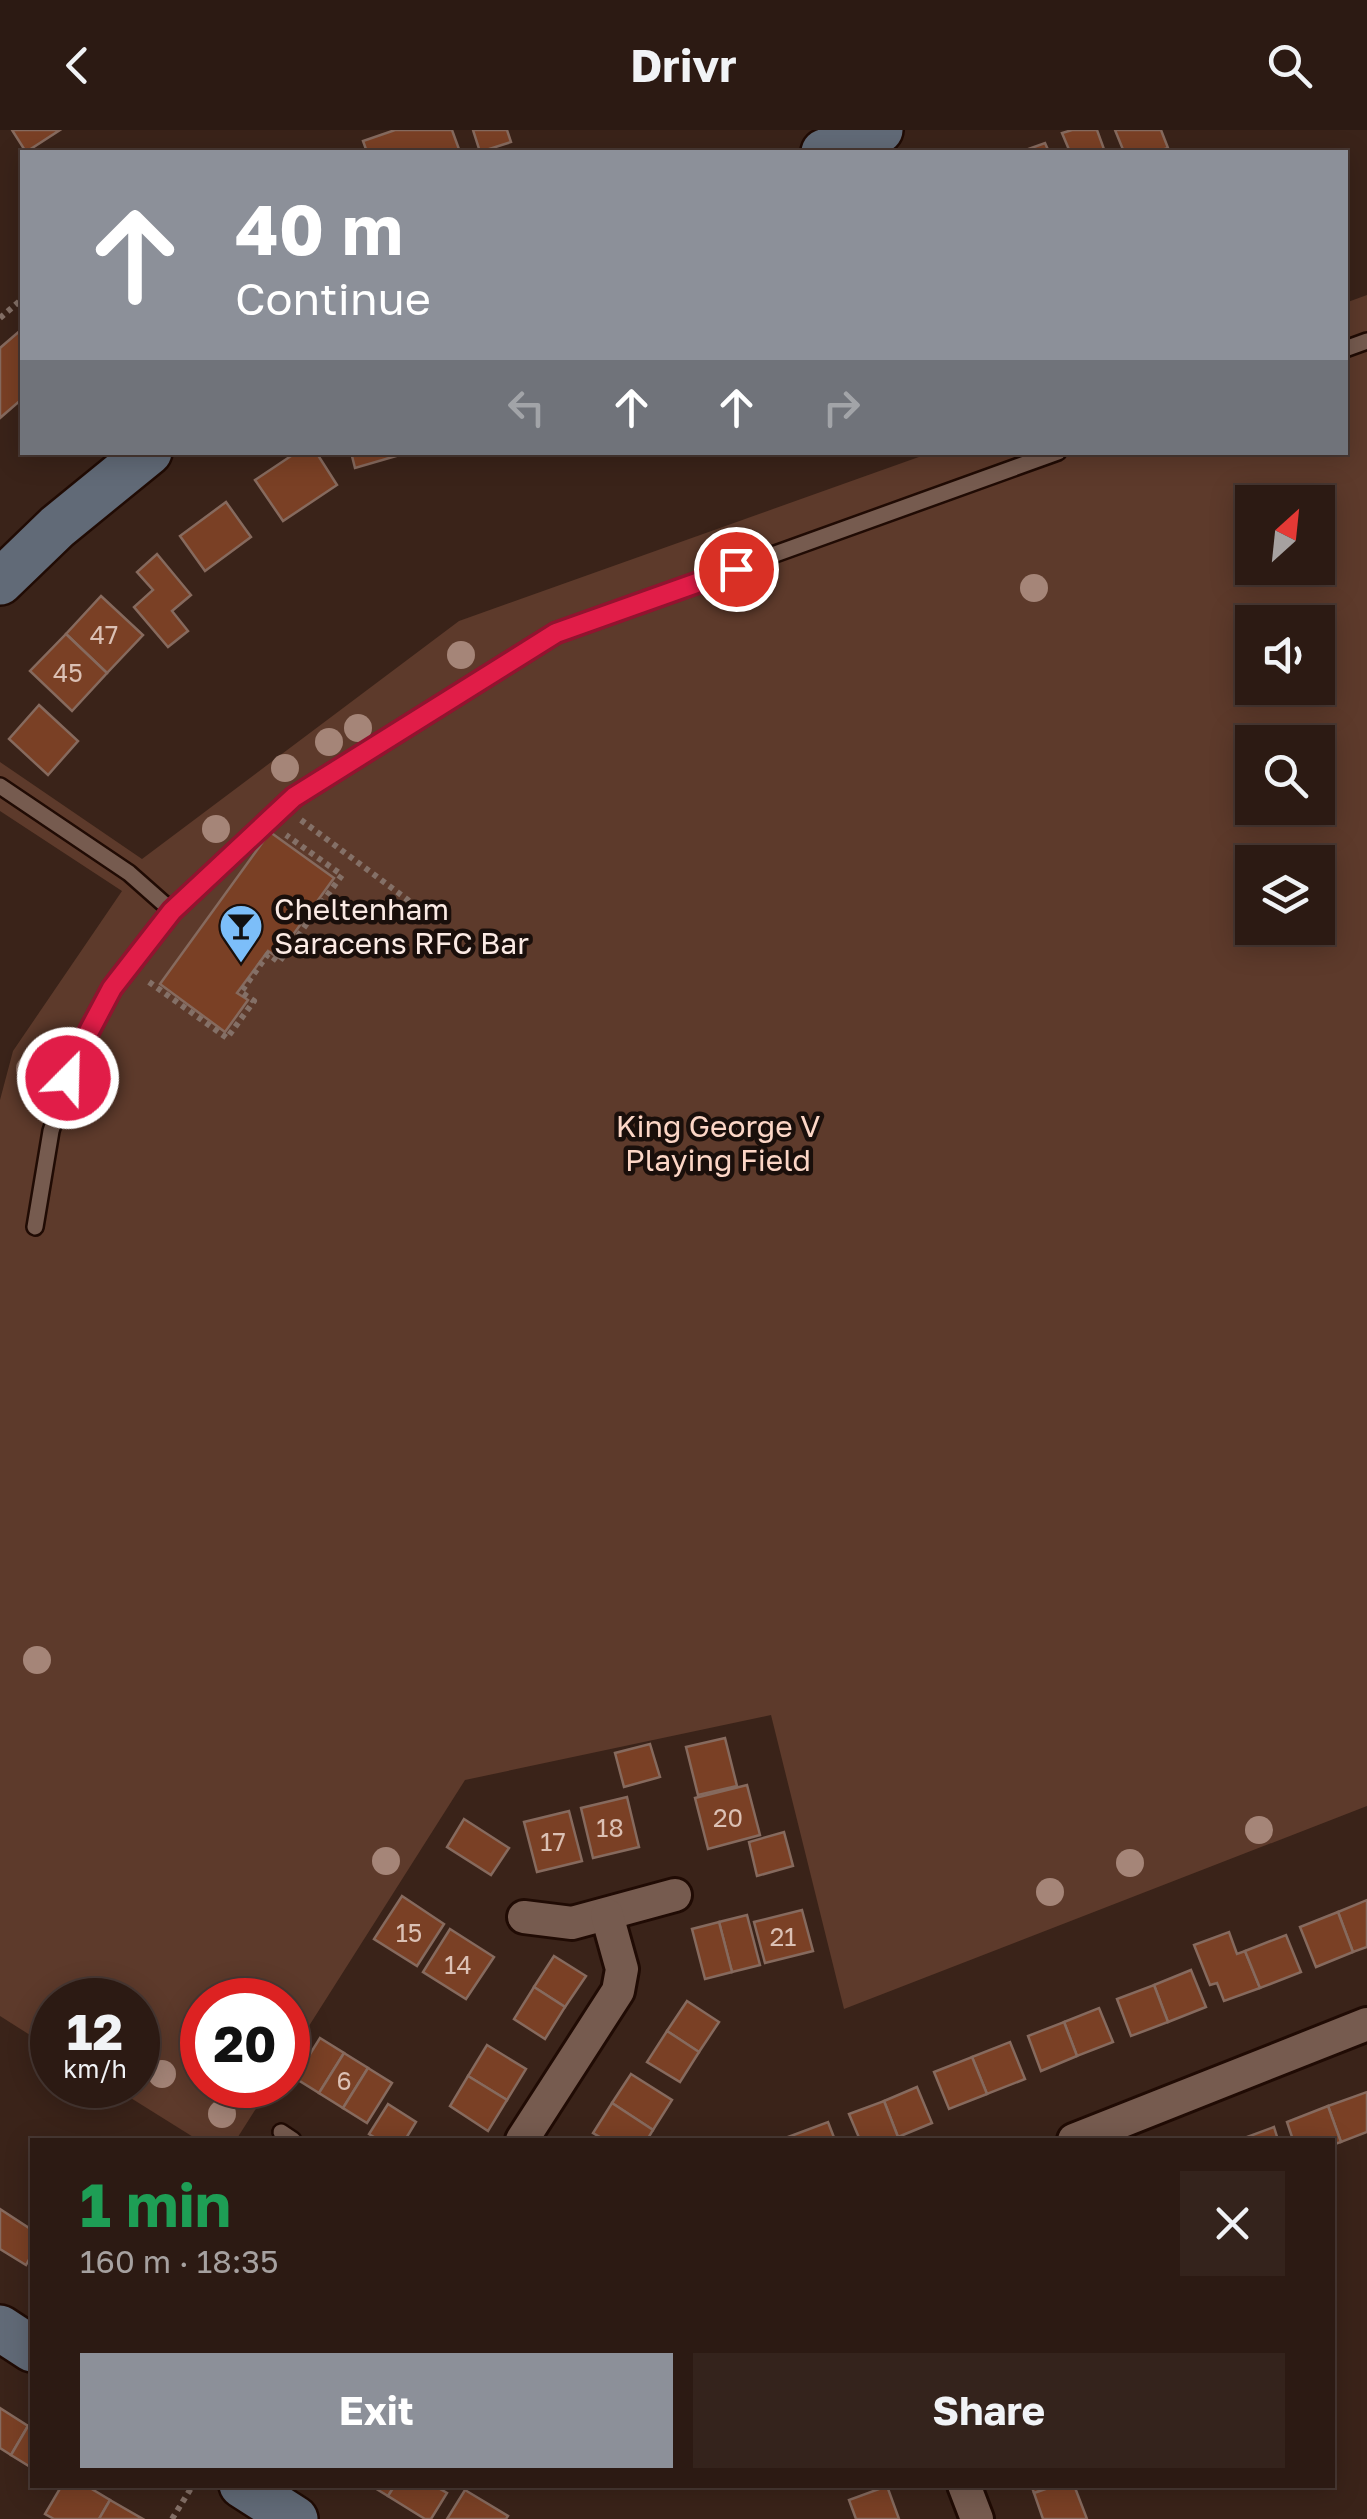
<!DOCTYPE html>
<meta charset="utf-8">
<style>
:root{--surface:#2c1a13;--page:#34231c;--text:#f1f3f6;--muted:#a6a1a0;--line:#483833;--accent:#8c9099}
body{margin:0;font-family:"Golos Text",sans-serif;background:var(--page);color:var(--text);height:100vh;display:flex;flex-direction:column;font-size:38px;white-space:nowrap}
*{box-sizing:border-box;margin:0}
p{font-size:32px;color:var(--muted)}
.icon{flex:none;width:55px;height:55px;fill:none;stroke:currentColor;stroke-width:2;stroke-linecap:round;stroke-linejoin:round}
.map{position:relative;flex:1;overflow:hidden}
.panel{position:absolute;left:30px;top:2008px;width:1305px;height:350px;display:flex;flex-direction:column;background:var(--surface);border-radius:0px;box-shadow:0 5px 25px #0003,0 0 0 2px var(--line)}
.panel>*{flex:none}
.banner{position:absolute;left:20px;top:20px;width:1328px;height:305px;border-radius:0px;box-shadow:0 5px 25px #0003,0 0 0 2px var(--line);background:#8c9099;color:#fff;overflow:hidden}
.needle{width:65px;rotate:27deg}
.buttons{position:absolute;left:1235px;top:355px;display:grid;gap:20px}
.buttons a{display:grid;place-items:center;width:100px;height:100px;border-radius:0px;background:var(--surface);box-shadow:0 5px 25px #0003,0 0 0 2px var(--line);font-size:50px}
.speed{position:absolute;left:30px;top:1848px;display:flex;gap:20px;font-size:50px;font-weight:700;text-align:center}
.speed>*{display:grid;place-content:center;width:130px;height:130px;border-radius:50%;background:var(--surface);box-shadow:0 5px 25px #0003,0 0 0 2px var(--line);line-height:1}
.speed small{font-size:25px;font-weight:400}
.speed .limit{border:15px solid #d22;background:#fff;color:#111}
.pin{position:absolute;display:grid;place-items:center;width:85px;height:85px;color:#fff;margin:-42px;border:5px solid #fff;border-radius:50%;box-shadow:0 2px 10px #0007}
.me{position:absolute;width:110px;margin:-55px;rotate:23deg;stroke-linejoin:round;filter:drop-shadow(0 0 8px #0008)}
.turn{display:flex;align-items:center;gap:35px;height:210px;padding:0 50px;font-size:45px}
.turn .icon{width:130px;height:130px;stroke-width:2.5}
.turn b{display:block;font-size:70px;line-height:85px}
.lanes{display:flex;align-items:center;height:95px;padding:0 50px;background:#0003;justify-content:center;gap:50px;direction:ltr}
.lanes .off{opacity:.35}
.round{display:grid;place-items:center;flex:none;width:105px;height:105px;border-radius:0px;background:var(--page)}
.overview{display:flex;align-items:center;justify-content:space-between;height:170px;padding:0 50px}
h1{font-size:60px;font-weight:700;line-height:75px;color:#1e9e55}
.cta{display:flex;gap:20px;margin-top:auto;padding:20px 50px}
.cta a{flex:1;height:115px;border-radius:0px;background:var(--accent);color:#fff;font-size:40px;font-weight:700;line-height:115px;text-align:center}
.cta a+a{background:var(--page);color:var(--text)}
header{display:flex;justify-content:space-between;align-items:center;height:130px;padding:0 50px;background:var(--surface);font-size:45px;font-weight:700}
.map>svg:first-child{display:block}
</style>
<header><svg class="icon" aria-label="back" viewBox="0 0 24 24"><path d="M15 5l-7 7 7 7"/></svg>Drivr<svg class="icon" aria-label="search" viewBox="0 0 24 24"><circle cx="10" cy="10" r="6"/><path d="M15 15l6 6"/></svg></header>
<div class="map">
<svg width="1367" height="2389" viewBox="0 0 1367 2389">
<rect width="100%" height="100%" fill="#3a2319"/>
<path fill="#5d3a2b" fill-rule="evenodd" d="M1367,165V1676L844,1879L771,1585L465,1650L288,1929V1870H202V1955H271L236,2010H198L110,1955H138V1870H52V1919L0,1886V970L13,921L122,761L0,681V632L142,729L459,491L930,323L1345,322V173ZM1252,372H1318V438H1252ZM1252,492H1318V558H1252ZM1252,612H1318V678H1252ZM1252,732H1318V798H1252Z"/>
<g fill="#7a4025" stroke="#866a5e" stroke-width="2.5">
<path d="M12,0H60L26,22Z"/>
<path d="M395,0H452L460,22H367L363,11Z"/>
<path d="M473,0H507L511,12L480,22Z"/>
<path d="M1072,0H1097L1105,22H1070L1062,3Z"/>
<path d="M1115,0H1161L1168,18L1156,22H1124Z"/>
<path d="M1045,13L1049,22H1020Z"/>
<path d="M22,199V269L0,288V218Z"/>
<path d="M297,322H316L337,355L283,391L255,350Z"/>
<path d="M351,322H410L355,338Z"/>
<path d="M226,372L251,407L205,441L180,406Z"/>
<path d="M157,424L191,465L172,481L188,501L168,517L134,477L153,460L137,442Z"/>
<path d="M101,466L143,505L107,543L66,504Z"/>
<path d="M66,504L107,543L72,581L30,541Z"/>
<path d="M39,575L78,611L48,645L9,609Z"/>
<path d="M270,702L334,748L277,827L268,821L237,863L248,870L225,902L160,854Z"/>
<path d="M725,1608L737,1656L698,1665L686,1617Z"/>
<path d="M650,1614L660,1647L624,1657L615,1623Z"/>
<path d="M747,1655L760,1705L708,1719L695,1668Z"/>
<path d="M627,1667L639,1717L593,1728L581,1678Z"/>
<path d="M569,1681L582,1731L537,1742L524,1692Z"/>
<path d="M464,1689L509,1718L491,1745L447,1717Z"/>
<path d="M784,1702L793,1736L757,1746L749,1712Z"/>
<path d="M402,1766L444,1794L417,1836L374,1809Z"/>
<path d="M1367,1770V1817L1353,1822L1338,1782Z"/>
<path d="M802,1780L813,1821L765,1833L754,1792Z"/>
<path d="M1338,1782L1353,1822L1316,1837L1300,1797Z"/>
<path d="M747,1785L760,1835L732,1842L719,1792Z"/>
<path d="M719,1792L732,1842L705,1849L692,1799Z"/>
<path d="M450,1799L494,1827L466,1869L423,1842Z"/>
<path d="M1229,1802L1237,1824L1245,1821L1260,1858L1224,1871L1217,1853L1210,1855L1194,1815Z"/>
<path d="M1286,1805L1301,1842L1260,1858L1245,1821Z"/>
<path d="M554,1826L586,1846L565,1877L534,1857Z"/>
<path d="M1191,1840L1206,1877L1168,1892L1154,1855Z"/>
<path d="M1154,1855L1168,1892L1131,1906L1117,1869Z"/>
<path d="M534,1857L565,1877L545,1909L514,1889Z"/>
<path d="M687,1871L719,1892L699,1922L667,1901Z"/>
<path d="M1099,1878L1113,1912L1077,1926L1064,1892Z"/>
<path d="M1064,1892L1077,1926L1041,1941L1028,1906Z"/>
<path d="M667,1901L699,1922L680,1952L647,1932Z"/>
<path d="M320,1908L344,1923L319,1963L295,1948Z"/>
<path d="M1010,1912L1025,1949L987,1964L972,1927Z"/>
<path d="M487,1915L526,1939L507,1970L468,1946Z"/>
<path d="M344,1923L368,1938L343,1978L319,1963Z"/>
<path d="M972,1927L987,1964L949,1979L934,1942Z"/>
<path d="M368,1938L392,1953L367,1993L343,1978Z"/>
<path d="M631,1944L672,1970L653,2000L612,1973Z"/>
<path d="M468,1946L507,1970L488,2001L450,1976Z"/>
<path d="M917,1957L932,1993L898,2007L884,1971Z"/>
<path d="M1367,1962V2002L1341,2012L1328,1976Z"/>
<path d="M884,1971L898,2007L890,2010H860L849,1984Z"/>
<path d="M612,1973L653,2000L647,2010H605L593,2003Z"/>
<path d="M388,1974L416,1992L405,2010H379L369,2004Z"/>
<path d="M1328,1976L1341,2012L1332,2015V2010H1293L1287,1992Z"/>
<path d="M828,1992L835,2010H780Z"/>
<path d="M1274,1997L1278,2010H1239Z"/>
<path d="M0,2079L32,2100V2124L26,2135L0,2119Z"/>
<path d="M0,2278L28,2296L11,2325L0,2318Z"/>
<path d="M28,2296L32,2298V2338L11,2325Z"/>
<path d="M62,2355H85L110,2370L99,2389H54L45,2384Z"/>
<path d="M370,2355H395L388,2366Z"/>
<path d="M395,2355H433L447,2363L431,2389H425L388,2366Z"/>
<path d="M1031,2355H1057L1034,2363Z"/>
<path d="M1057,2355H1074L1087,2389H1043L1034,2363Z"/>
<path d="M887,2356L899,2389H856L849,2370Z"/>
<path d="M465,2360L508,2386L506,2389H447Z"/>
<path d="M110,2370L143,2389H99Z"/>
</g>
<g fill="none" stroke-linecap="round" stroke-linejoin="round">
<defs>
<g id="lane">
<path d="M1345,219L1367,211"/>
<path d="M0,656L129,743L172,781"/>
<path d="M35,1097L51,1001L77,921L112,858L172,781L294,667L556,503L1058,322"/>
<path d="M281,2002L293,2010"/>
</g>
<g id="street">
<path d="M524,1787L572,1793L675,1765"/>
<path d="M522,2010L618,1861L622,1839L607,1785"/>
<path d="M1074,2010L1367,1894"/>
<path d="M964,2355L977,2389"/>
</g>
<g id="secondary">
<path d="M824,22L880,0"/>
<path d="M0,452L57,397L149,322"/>
<path d="M0,2198L32,2219"/>
<path d="M242,2355L295,2389"/>
</g>
</defs>
<use href="#lane" stroke="#200b04" stroke-width="20"/>
<use href="#street" stroke="#200b04" stroke-width="38"/>
<use href="#secondary" stroke="#200b04" stroke-width="50"/>
<g stroke="#847067" stroke-width="6" stroke-dasharray="5 5" stroke-linecap="butt">
<path d="M0,188L22,169"/>
<path d="M301,690L424,782L433,776"/>
<path d="M149,852L227,908L254,871L241,862L268,824L279,832L342,745L286,705"/>
<path d="M172,2389L193,2355"/>
</g>
<use href="#lane" stroke="#765b4f" stroke-width="15"/>
<use href="#street" stroke="#765b4f" stroke-width="32"/>
<use href="#secondary" stroke="#616a77" stroke-width="45"/>
</g>
<g fill="#a58578">
<circle cx="1034" cy="458" r="14"/>
<circle cx="461" cy="525" r="14"/>
<circle cx="358" cy="598" r="14"/>
<circle cx="329" cy="612" r="14"/>
<circle cx="285" cy="638" r="14"/>
<circle cx="216" cy="699" r="14"/>
<circle cx="30" cy="939" r="14"/>
<circle cx="37" cy="1530" r="14"/>
<circle cx="1259" cy="1700" r="14"/>
<circle cx="386" cy="1731" r="14"/>
<circle cx="1130" cy="1733" r="14"/>
<circle cx="1050" cy="1762" r="14"/>
<circle cx="162" cy="1944" r="14"/>
<circle cx="222" cy="1984" r="14"/>
</g>
<g fill="none" stroke-linecap="round" stroke-linejoin="round">
<defs>
<path id="route" d="M68,948L78,922L112,858L172,781L294,667L556,503L736,439"/>
</defs>
<use href="#route" stroke="#92132f" stroke-width="25"/>
<use href="#route" stroke="#e11d48" stroke-width="18"/>
</g>
<defs>
<symbol id="bar-pin" viewBox="-11 -11 22 30"><path d="M0 17L-7.5 6A9.5 9.5 0 1 1 7.5 6Z" fill="#7cbef9" stroke="#1a0f0b"/><path d="M-6-5H6L.8 .8V4.5H3.5V6h-7V4.5H-.8V.8Z" fill="#111"/></symbol>
</defs>
<g fill-rule="evenodd">
<use href="#bar-pin" x="216" y="771" width="50" height="68"/>
</g>
<g text-anchor="middle" dominant-baseline="central" stroke-width="9" stroke-linejoin="round" paint-order="stroke">
<g font-size="25" fill="#dbc0b4">
<text x="104" y="504">47</text>
<text x="68" y="542">45</text>
<text x="728" y="1687">20</text>
<text x="610" y="1697">18</text>
<text x="553" y="1711">17</text>
<text x="409" y="1802">15</text>
<text x="783" y="1806">21</text>
<text x="458" y="1834">14</text>
<text x="344" y="1950">6</text>
</g>
<g font-size="30" fill="#fbeae4" stroke="#1a0f0b" text-anchor="start">
<text x="274" y="779">Cheltenham<tspan x="274" dy="34">Saracens RFC Bar</tspan></text>
</g>
<g font-size="30" fill="#fcd6c6" stroke="#1a0f0b">
<text x="718" y="996">King George V<tspan x="718" dy="34">Playing Field</tspan></text>
</g>
</g>
</svg>
<div class="buttons">
<a><svg class="needle" viewBox="-14 -14 28 28"><path d="M0-13l5 13h-10z" fill="#e53935"/><path d="M0 13l5-13h-10z" fill="#a6a1a0"/></svg></a>
<a><svg class="icon" aria-label="sound" viewBox="0 0 24 24"><path d="M4 9h4l5-4v14l-5-4H4zM17 9q2 3 0 6"/></svg></a>
<a><svg class="icon" aria-label="search" viewBox="0 0 24 24"><circle cx="10" cy="10" r="6"/><path d="M15 15l6 6"/></svg></a>
<a><svg class="icon" aria-label="layers" viewBox="0 0 24 24"><path d="M12 4l9 5-9 5-9-5zM3 14l9 5 9-5"/></svg></a>
</div>
<div class="speed"><div>12<small>km/h</small></div><div class="limit">20</div></div>
<div class="pin" style="left:736px;top:439px;background:#d93025"><svg class="icon" aria-label="arrive" viewBox="0 0 24 24"><path d="M6 21V4h12l-3 4 3 4H6"/></svg></div>
<svg class="me" style="left:68px;top:948px" viewBox="-20 -20 40 40"><circle r="17" fill="#e11d48" stroke="#fff" stroke-width="3"/><path d="M0-11L8 9 0 5-8 9z" fill="#fff"/></svg>
<div class="banner">
<div class="turn"><svg class="icon" aria-label="ahead" viewBox="0 0 24 24"><path d="M12 20V5M6 11l6-6 6 6"/></svg><div><b>40 m</b>Continue</div></div>
<div class="lanes"><svg class="icon off" aria-label="left" viewBox="0 0 24 24"><path d="M17 20v-9H6M10 6l-5 5 5 5"/></svg><svg class="icon" aria-label="ahead" viewBox="0 0 24 24"><path d="M12 20V5M6 11l6-6 6 6"/></svg><svg class="icon" aria-label="ahead" viewBox="0 0 24 24"><path d="M12 20V5M6 11l6-6 6 6"/></svg><svg class="icon off" aria-label="right" viewBox="0 0 24 24"><path d="M7 20v-9h11M14 6l5 5-5 5"/></svg></div>
</div>
<section class="panel">
<div class="overview"><div><h1>1 min</h1><p>160 m · 18:35</p></div><a class="round"><svg class="icon" aria-label="close" viewBox="0 0 24 24"><path d="M6 6l12 12M18 6L6 18"/></svg></a></div>
<div class="cta"><a>Exit</a><a>Share</a></div>
</section>
</div>
